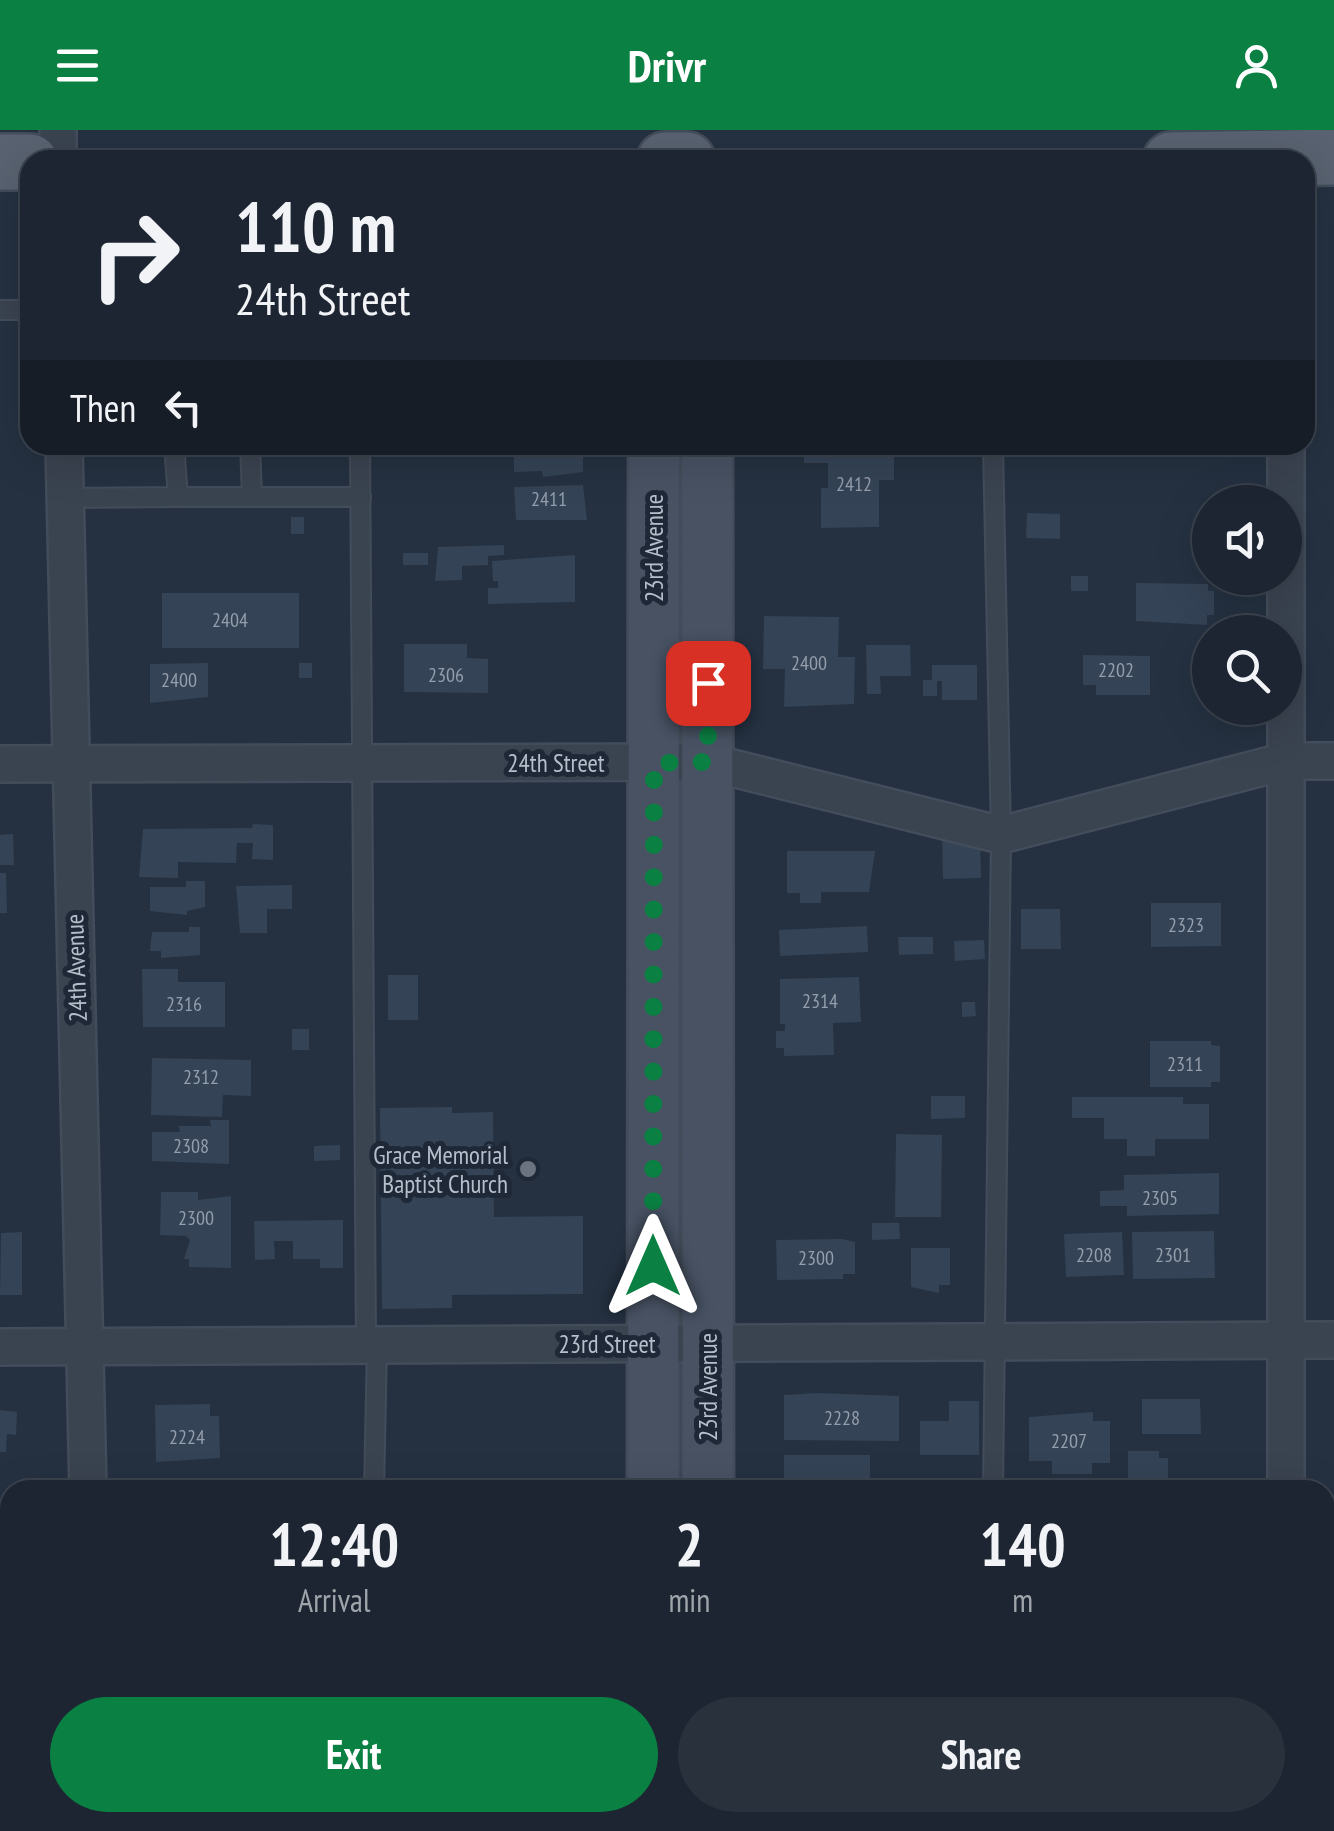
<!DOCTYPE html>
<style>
:root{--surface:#1c2531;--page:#29313d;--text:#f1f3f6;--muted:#a0a5ab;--line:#3a424d;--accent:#0b8043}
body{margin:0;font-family:"PT Sans Narrow",sans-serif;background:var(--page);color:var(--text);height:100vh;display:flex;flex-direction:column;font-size:38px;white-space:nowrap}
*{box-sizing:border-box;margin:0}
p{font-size:32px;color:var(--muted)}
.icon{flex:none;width:55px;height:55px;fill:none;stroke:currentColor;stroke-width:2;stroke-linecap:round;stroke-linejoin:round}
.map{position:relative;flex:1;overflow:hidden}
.panel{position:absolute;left:0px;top:1350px;width:1335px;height:352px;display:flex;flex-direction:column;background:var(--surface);border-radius:30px 30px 0 0;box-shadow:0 10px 40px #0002,0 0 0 2px var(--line)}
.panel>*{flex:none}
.banner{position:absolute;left:20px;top:20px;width:1295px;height:305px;border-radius:30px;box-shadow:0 10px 40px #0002,0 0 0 2px var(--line);background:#1c2531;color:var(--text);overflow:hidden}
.fabs{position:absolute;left:1192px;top:355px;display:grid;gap:20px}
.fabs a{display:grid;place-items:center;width:110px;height:110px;border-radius:50%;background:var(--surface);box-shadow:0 10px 40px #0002,0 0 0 2px var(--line);font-size:50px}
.pin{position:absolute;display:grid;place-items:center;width:85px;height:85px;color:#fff;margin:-42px;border-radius:20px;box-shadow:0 5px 15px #0006}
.me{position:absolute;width:110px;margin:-55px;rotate:0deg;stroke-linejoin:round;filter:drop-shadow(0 0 8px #0008)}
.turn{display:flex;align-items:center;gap:35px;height:210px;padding:0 50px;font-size:45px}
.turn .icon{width:130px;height:130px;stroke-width:2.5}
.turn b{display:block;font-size:70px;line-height:85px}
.then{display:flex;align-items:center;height:95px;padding:0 50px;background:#0003;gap:20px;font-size:38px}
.eta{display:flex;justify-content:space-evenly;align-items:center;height:170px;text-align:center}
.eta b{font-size:60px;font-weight:700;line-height:70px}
.primary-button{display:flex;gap:20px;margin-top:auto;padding:20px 50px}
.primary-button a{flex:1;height:115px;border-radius:60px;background:var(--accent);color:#fff;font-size:40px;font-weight:700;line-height:115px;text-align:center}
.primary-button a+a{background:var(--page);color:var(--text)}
header{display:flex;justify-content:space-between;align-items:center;height:130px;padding:0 50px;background:var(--accent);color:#fff;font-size:45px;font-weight:700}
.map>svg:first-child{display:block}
</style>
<header><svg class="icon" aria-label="menu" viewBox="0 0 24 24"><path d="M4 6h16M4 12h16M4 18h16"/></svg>Drivr<svg class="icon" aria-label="person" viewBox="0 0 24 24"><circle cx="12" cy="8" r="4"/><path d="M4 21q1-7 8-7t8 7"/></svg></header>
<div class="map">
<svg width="1334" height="1701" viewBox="0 0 1334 1701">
<rect width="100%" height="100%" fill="#253141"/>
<g fill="#344355">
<path d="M514,315H583V342L543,347L542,341L514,342Z"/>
<path d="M804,315H894V350H879V397L821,398V358H828V333H804Z"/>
<path d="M583,355L587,390H516L514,357Z"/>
<path d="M1027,383L1060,384V409L1026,408Z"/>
<rect x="291" y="387" width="13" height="17"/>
<path d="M504,415V425L488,426V435L462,436V450L435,451L438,417Z"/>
<rect x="403" y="423" width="25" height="12"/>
<path d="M575,425V472L488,474V458H498V451H493L492,431Z"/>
<rect x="1071" y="446" width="17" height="15"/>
<path d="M1136,453L1208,454V461H1214V485H1207V495L1136,491Z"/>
<rect x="162" y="463" width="137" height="55"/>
<path d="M764,486L839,487L838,527H855L854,574L784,577L785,539H763Z"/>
<path d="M404,514H467V528L488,529V563L404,562Z"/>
<path d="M866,515H910L911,546H880L881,564H867Z"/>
<path d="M1083,525L1150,526V565H1096V555H1083Z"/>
<path d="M208,533V567L150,573V534Z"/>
<rect x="299" y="533" width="13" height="15"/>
<path d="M932,535H977V570H942V551H937V566H923V550H932Z"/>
<path d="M253,694L273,695V730L252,729L253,713H237L236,733L178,732V748L139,747L143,699L252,698Z"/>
<path d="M980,700L981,748L943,749L942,701Z"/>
<path d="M13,704L14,735H0V705Z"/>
<path d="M787,721H875L869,762H821V773H800V763H787Z"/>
<path d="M0,743H6L7,783H0Z"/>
<path d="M186,751H205V777L187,781V785L150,781V757H186Z"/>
<path d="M292,755V779H267V803H240L236,756Z"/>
<path d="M1151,773H1221V816L1151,817Z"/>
<path d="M1021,779H1060L1061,819H1021Z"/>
<path d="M867,796L868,822L780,826L779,800Z"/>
<path d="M189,797H200V825L161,828V821H150L152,802H189Z"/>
<path d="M898,807H933V824L899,825Z"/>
<path d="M984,810L985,829L955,831L954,811Z"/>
<path d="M142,839H178V852H225V897H143Z"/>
<rect x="388" y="845" width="30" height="45"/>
<path d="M859,847L861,892L833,893L834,925L784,926V918H776V901H785V894H780V849Z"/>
<path d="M962,872H975L976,886L962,887Z"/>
<rect x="292" y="899" width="17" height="21"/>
<path d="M1150,911H1211V915L1220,916V952H1211V957H1150Z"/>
<path d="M152,928L251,930V966L223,965L222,987L151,985Z"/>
<path d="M931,966H965V988L931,989Z"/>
<path d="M1072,967H1183V974H1209V1009H1155V1026H1127V1009H1104V988H1072Z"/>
<path d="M452,977V983L493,982L494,1087L583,1086V1164L452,1165V1178L382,1179L380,978Z"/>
<path d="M210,990H229V1034L152,1031V1002H180L179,996H211Z"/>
<path d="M896,1004L942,1005L941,1087H895Z"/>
<path d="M340,1015V1030L314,1031V1016Z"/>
<path d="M1219,1043V1084L1127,1086V1076H1100V1061L1124,1060V1045Z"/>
<path d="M161,1062H198V1070L231,1066V1138L189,1137V1129H184L190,1110L186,1106L160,1105Z"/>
<path d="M343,1090V1138H320V1129H293V1111H274L275,1129L255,1130L254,1091Z"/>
<path d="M872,1093H899L900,1109L872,1110Z"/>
<path d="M1214,1101L1215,1148L1133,1149L1132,1102Z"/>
<path d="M22,1102V1165H0L1,1103Z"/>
<path d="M1122,1102L1124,1145L1066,1147L1064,1104Z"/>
<path d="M842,1109L855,1112V1144H843V1149L777,1150L776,1110Z"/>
<path d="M911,1118H950V1155H939V1163L911,1157Z"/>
<path d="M817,1263L899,1266V1311L784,1310V1265Z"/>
<path d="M1142,1269H1200L1201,1304H1142Z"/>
<path d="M949,1271H979V1325H920V1291H949Z"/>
<path d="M210,1274V1286H219L220,1328L156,1332L155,1275Z"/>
<path d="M0,1280L17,1282L16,1305L7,1304L6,1322H0Z"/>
<path d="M1093,1282V1291H1110V1333H1092V1344H1052V1331H1029V1287Z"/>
<path d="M1128,1321H1159V1328H1168V1348L1160,1349V1359H1128Z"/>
<path d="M784,1325H870V1357L784,1356Z"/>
<path d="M0,1501H7L10,1515V1571H0Z"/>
<rect x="0" y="1591" width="10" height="45"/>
<path d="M10,1670V1692H15V1701H0V1671Z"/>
<rect x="152" y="1692" width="76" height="9"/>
<rect x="516" y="1692" width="68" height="9"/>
<rect x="1026" y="1692" width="45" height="9"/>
<path d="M1109,1696L1138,1697V1701H1109Z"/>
</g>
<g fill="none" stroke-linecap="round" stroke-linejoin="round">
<defs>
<g id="lane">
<path d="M0,180H30"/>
<path d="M250,315L252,367"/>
<path d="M360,315L366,1215"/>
<path d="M993,315L1001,705L993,1360"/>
<path d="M178,367H361"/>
<path d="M65,368L178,367L174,315"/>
<path d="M374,1360L377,1215"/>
<path d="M366,1701V1692"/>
<path d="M986,1701L987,1692"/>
</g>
<g id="street">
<path d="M58,0V30"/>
<path d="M64,315L88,1360"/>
<path d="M1286,315V1360"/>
<path d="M0,634L708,632L1001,705L1286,631H1334"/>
<path d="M0,1217L1334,1210"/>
<path d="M90,1692V1701"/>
<path d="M1286,1692V1701"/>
</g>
<g id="secondary">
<path d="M707,315L708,1360"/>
<path d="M653,1360L654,315"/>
<path d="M708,1692V1701"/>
<path d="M653,1701V1692"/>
</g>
<g id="primary">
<path d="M665,30H687"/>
<path d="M1171,30L1334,27"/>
<path d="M0,32H30"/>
</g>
</defs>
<use href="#lane" stroke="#434c5a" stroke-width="22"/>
<use href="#street" stroke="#434c5a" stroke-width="40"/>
<use href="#secondary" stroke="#434c5a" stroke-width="55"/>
<use href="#primary" stroke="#434c5a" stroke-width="60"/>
<use href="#lane" stroke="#3a4350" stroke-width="18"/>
<use href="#street" stroke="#3a4350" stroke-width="35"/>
<use href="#secondary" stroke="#485263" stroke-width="50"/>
<use href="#primary" stroke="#586270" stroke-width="55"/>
</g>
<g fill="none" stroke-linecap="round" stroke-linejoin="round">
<path stroke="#0b8043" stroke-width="18" stroke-dasharray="0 32.4" d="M653,1136L654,633L708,632V553"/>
</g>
<circle fill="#6b7280" stroke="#1e2836" stroke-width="4" cx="528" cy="1039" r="10"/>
<g text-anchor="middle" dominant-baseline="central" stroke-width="10" stroke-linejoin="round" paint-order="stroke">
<g font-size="20" fill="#949eac">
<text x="854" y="354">2412</text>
<text x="549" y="369">2411</text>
<text x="230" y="490">2404</text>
<text x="809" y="533">2400</text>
<text x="1116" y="540">2202</text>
<text x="446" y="545">2306</text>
<text x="179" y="550">2400</text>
<text x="1186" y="795">2323</text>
<text x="820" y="871">2314</text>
<text x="184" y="874">2316</text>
<text x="1185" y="934">2311</text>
<text x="201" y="947">2312</text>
<text x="191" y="1016">2308</text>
<text x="1160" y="1068">2305</text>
<text x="196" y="1088">2300</text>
<text x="1094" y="1125">2208</text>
<text x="1173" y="1125">2301</text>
<text x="816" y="1128">2300</text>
<text x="842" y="1288">2228</text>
<text x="187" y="1307">2224</text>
<text x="1069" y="1311">2207</text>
</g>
<g font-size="25" fill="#b6becb" stroke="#1e2836">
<text transform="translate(654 418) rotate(-90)">23rd Avenue</text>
<text x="556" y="633">24th Street</text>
<text transform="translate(76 838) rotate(-92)">24th Avenue</text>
<text x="607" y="1214">23rd Street</text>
<text transform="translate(708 1257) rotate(-90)">23rd Avenue</text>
</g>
<g font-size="25" fill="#b6becb" stroke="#1e2836" text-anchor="end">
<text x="508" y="1025">Grace Memorial<tspan x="508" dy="29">Baptist Church</tspan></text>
</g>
</g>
</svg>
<div class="fabs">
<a><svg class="icon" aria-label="sound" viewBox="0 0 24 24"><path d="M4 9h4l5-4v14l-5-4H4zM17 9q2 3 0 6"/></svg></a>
<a><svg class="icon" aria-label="search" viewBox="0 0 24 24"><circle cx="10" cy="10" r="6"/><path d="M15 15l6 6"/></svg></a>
</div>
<div class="pin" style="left:708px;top:553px;background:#d93025"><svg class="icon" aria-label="arrive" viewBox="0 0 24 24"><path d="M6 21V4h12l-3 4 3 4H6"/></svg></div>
<svg class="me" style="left:653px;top:1136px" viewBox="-20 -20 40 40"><path d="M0-17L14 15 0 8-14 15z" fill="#0b8043" stroke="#fff" stroke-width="4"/></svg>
<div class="banner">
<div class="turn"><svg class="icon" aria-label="right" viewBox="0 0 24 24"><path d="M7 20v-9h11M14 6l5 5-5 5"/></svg><div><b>110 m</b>24th Street</div></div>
<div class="then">Then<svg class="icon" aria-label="left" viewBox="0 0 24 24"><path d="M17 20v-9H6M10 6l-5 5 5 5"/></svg></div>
</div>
<section class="panel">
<div class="eta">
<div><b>12:40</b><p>Arrival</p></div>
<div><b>2</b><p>min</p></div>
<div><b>140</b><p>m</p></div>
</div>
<div class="primary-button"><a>Exit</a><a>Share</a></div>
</section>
</div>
